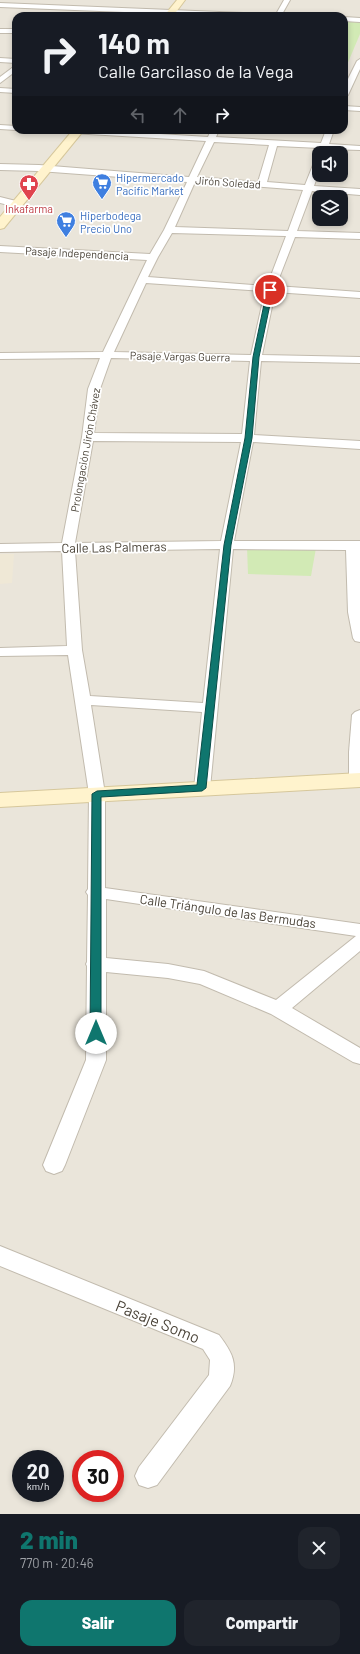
<!DOCTYPE html>
<html lang="es">
<meta charset="utf-8">
<style>
:root{--surface:#171b24;--page:#20242c;--text:#f1f3f6;--muted:#9ea1a6;--accent:#0f766e}
body{margin:0;font-family:Barlow,sans-serif;background:var(--page);color:var(--text);height:100vh;display:flex;flex-direction:column;font-size:15px;white-space:nowrap}
*{box-sizing:border-box;margin:0}
p{font-size:13px;color:var(--muted)}
.icon{flex:none;width:22px;height:22px;fill:none;stroke:currentColor;stroke-width:2;stroke-linecap:round;stroke-linejoin:round}
.map{position:relative;height:1514px;overflow:hidden}
.side{display:flex;flex-direction:column;background:var(--surface);flex:1}
.side>*{flex:none}
.banner{position:absolute;left:12px;top:12px;width:336px;height:122px;border-radius:12px;box-shadow:0 2px 6px #0003;background:#171b24;color:var(--text);overflow:hidden}
.fabs{position:absolute;left:312px;top:146px;display:grid;gap:8px}
.fabs a{display:grid;place-items:center;width:36px;height:36px;border-radius:8px;background:var(--surface);box-shadow:0 2px 6px #0003;font-size:20px}
.speed{position:absolute;left:12px;top:1450px;display:flex;gap:8px;font-size:20px;font-weight:700;text-align:center}
.speed>*{display:grid;place-content:center;width:52px;height:52px;border-radius:50%;background:var(--surface);box-shadow:0 2px 6px #0003;line-height:1}
.speed small{font-size:10px;font-weight:400}
.speed .limit{border:6px solid #d22;background:#fff;color:#111}
.pin{position:absolute;display:grid;place-items:center;width:34px;height:34px;color:#fff;margin:-17px;border:2px solid #fff;border-radius:50%;box-shadow:0 1px 4px #0007}
.me{position:absolute;width:44px;margin:-22px;rotate:0deg;stroke-linejoin:round;filter:drop-shadow(0 0 3px #0008)}
.turn{display:flex;align-items:center;gap:14px;height:84px;padding:0 20px;font-size:18px}
.turn .icon{width:52px;height:52px;stroke-width:2.5}
.turn b{display:block;font-size:28px;line-height:34px}
.lanes{display:flex;align-items:center;height:38px;padding:0 20px;background:#0003;justify-content:center;gap:20px;direction:ltr}
.lanes .off{opacity:.35}
.round{display:grid;place-items:center;flex:none;width:42px;height:42px;border-radius:12px;background:var(--page)}
.overview{display:flex;align-items:center;justify-content:space-between;height:68px;padding:0 20px}
h1{font-size:24px;font-weight:800;line-height:30px;color:var(--accent)}
.action{display:flex;gap:8px;margin-top:auto;padding:8px 20px}
.action a{flex:1;height:46px;border-radius:12px;background:var(--accent);color:#fff;font-size:16px;font-weight:800;line-height:46px;text-align:center}
.action a+a{background:var(--page);color:var(--text)}
.map>svg:first-child{display:block}
</style>
<div class="map">
<svg width="360" height="1514" viewBox="0 0 360 1514">
<rect width="100%" height="100%" fill="#f6f3ec"/>
<path fill="#eae5da" fill-rule="evenodd" d="M0,0H360V1514H0ZM16,16H344V130H16ZM319,153H341V175H319ZM319,197H341V219H319ZM21,1459H55V1493H21ZM81,1459H115V1493H81Z"/>
<path fill="#efe8d6" d="M0,554H14L12,583L0,584Z"/>
<g fill="#d2eab5">
<path d="M344,21L360,22V34L344,72Z"/>
<path d="M247,547L316,548L311,576L248,574Z"/>
</g>
<g fill="none" stroke-linecap="round" stroke-linejoin="round">
<defs>
<g id="street">
<path d="M284,0H290L281,16H275Z"/>
<path d="M0,3L271,14L274,16H224L0,7Z"/>
<path d="M344,17L360,18V22L344,21Z"/>
<rect x="0" y="29" width="16" height="4"/>
<path d="M0,58L16,59V63L0,62Z"/>
<path d="M360,59V69L348,95L344,97V87L357,61Z"/>
<path d="M16,65V71L0,83V77Z"/>
<path d="M0,88L16,89V93L0,92Z"/>
<path d="M344,106L360,107V111L344,110Z"/>
<path d="M0,125L16,126V130H17H16L0,129Z"/>
<path d="M51,130H95L208,137L211,130H219L216,137L321,143L326,130H334L329,144L360,146V150L328,149L326,153H319V155L318,153L320,148L277,146L267,182L305,185L315,160L319,158V171L314,186L360,189V195L312,191L297,231L360,233V239L295,237L276,286L360,292V298L275,292L262,355L360,357V363L261,361L254,435L360,441V449L253,442L234,541H360V642L355,641L353,638L348,612L346,550L233,549L210,788L208,792L202,793L196,792L194,788L202,712L91,705L105,794V888L360,924V951L292,1008L360,1048V1064L353,1062L271,1014L200,984L168,978L106,972V1060L65,1165L62,1171L54,1174L46,1171L43,1165L86,1060L87,966L86,964L87,962L88,895L86,892L88,889L89,794L68,655L0,656V648L67,646L62,551L0,552V544L62,543L82,437L88,389L100,358L0,359V353L103,352L147,260L0,252V246L150,254L164,230L187,182L39,171L0,170V164L39,165L189,177L206,141L55,132ZM214,142L269,145L258,182L197,177ZM195,182L303,190L288,231L175,227ZM172,233L286,236L267,286L148,277L158,257ZM146,283L265,291L251,355L114,352ZM111,358L250,361L242,434L94,433L100,389ZM93,441L241,442L221,541L75,543ZM220,549L203,703L90,696L82,650L75,551ZM106,899L356,936L276,1000L204,971L168,964L106,958Z"/>
<path d="M0,197L20,202L21,204L17,207L0,203Z"/>
<path d="M360,710V784H351L349,780V752L352,715L355,712Z"/>
<path d="M0,1246L219,1335C232,1352 239,1364 230,1386L157,1485L148,1488L139,1485L135,1476L139,1467L209,1375L210,1360L203,1349L0,1266Z"/>
</g>
<g id="secondary">
<path d="M177,0H185L173,16H164Z"/>
<path d="M73,130H84L4,228L0,229V217Z"/>
<path d="M360,773V787L0,807V793Z"/>
</g>
</defs>
<use href="#street" stroke="#c2bbae" stroke-width="2"/>
<use href="#secondary" stroke="#d6c79b" stroke-width="2"/>
<use href="#street" fill="#fff" fill-rule="evenodd"/>
<use href="#secondary" fill="#fff3cd" fill-rule="evenodd"/>
</g>
<path fill="#0f766e" stroke="#0a4d48" d="M270,288L273,290L259,357L252,438L231,545L206,788L202,791L101,797V1033L100,1036L96,1037L92,1036L90,1033L92,794L97,791L197,785L224,545L245,438L253,357L267,290Z"/>
<defs>
<symbol id="supermarket-pin" viewBox="-11 -11 22 30"><path d="M0 17L-7.5 6A9.5 9.5 0 1 1 7.5 6Z" fill="#3f7fe0" stroke="#fff"/><path d="M-6-5.5h2.5l.6 2H6L4.5 2H-2.5L-4.4-4H-6ZM-1.5 3.2a1.3 1.3 0 1 0 .1 0ZM3 3.2a1.3 1.3 0 1 0 .1 0Z" fill="#fff"/></symbol>
<symbol id="pharmacy-pin" viewBox="-11 -11 22 30"><path d="M0 17L-7.5 6A9.5 9.5 0 1 1 7.5 6Z" fill="#e0444e" stroke="#fff"/><path d="M-2-6h4v4h4v4h-4v4h-4v-4h-4v-4h4Z" fill="#fff"/></symbol>
</defs>
<g fill-rule="evenodd">
<use href="#supermarket-pin" x="91" y="172" width="22" height="30"/>
<use href="#pharmacy-pin" x="18" y="173" width="22" height="30"/>
<use href="#supermarket-pin" x="55" y="210" width="22" height="30"/>
</g>
<g text-anchor="middle" dominant-baseline="central" stroke-width="3.5" stroke-linejoin="round" paint-order="stroke">
<g font-size="11" fill="#366cbe" stroke="#fff" text-anchor="start">
<text x="116" y="177">Hipermercado<tspan x="116" dy="13">Pacific Market</tspan></text>
<text x="80" y="215">Hiperbodega<tspan x="80" dy="13">Precio Uno</tspan></text>
</g>
<g font-size="11" fill="#4b4439" stroke="#fff">
<text transform="translate(228 182) rotate(4)">Jirón Soledad</text>
<text transform="translate(77 253) rotate(3)">Pasaje Independencia</text>
<text transform="translate(180 356) rotate(1)">Pasaje Vargas Guerra</text>
<text transform="translate(85 450) rotate(-80)">Prolongación Jirón Chávez</text>
</g>
<g font-size="11" fill="#be3a42" stroke="#fff">
<text x="29" y="208">Inkafarma</text>
</g>
<g font-size="13" fill="#4b4439" stroke="#fff">
<text transform="translate(114 547) rotate(-1)">Calle Las Palmeras</text>
<text transform="translate(228 911) rotate(8)">Calle Triángulo de las Bermudas</text>
</g>
<g font-size="16" fill="#4b4439" stroke="#fff">
<text transform="translate(158 1321) rotate(22)">Pasaje Somo</text>
</g>
</g>
</svg>
<div class="fabs">
<a><svg class="icon" aria-label="sound" viewBox="0 0 24 24"><path d="M4 9h4l5-4v14l-5-4H4zM17 9q2 3 0 6"/></svg></a>
<a><svg class="icon" aria-label="layers" viewBox="0 0 24 24"><path d="M12 4l9 5-9 5-9-5zM3 14l9 5 9-5"/></svg></a>
</div>
<div class="speed"><div>20<small>km/h</small></div><div class="limit">30</div></div>
<div class="pin" style="left:270px;top:290px;background:#d93025"><svg class="icon" aria-label="arrive" viewBox="0 0 24 24"><path d="M6 21V4h12l-3 4 3 4H6"/></svg></div>
<svg class="me" style="left:96px;top:1033px" viewBox="-20 -20 40 40"><circle r="19" fill="#fff"/><path d="M0-13L10 11 0 6-10 11z" fill="#0f766e"/></svg>
<div class="banner">
<div class="turn"><svg class="icon" aria-label="right" viewBox="0 0 24 24"><path d="M7 20v-9h11M14 6l5 5-5 5"/></svg><div><b>140 m</b>Calle Garcilaso de la Vega</div></div>
<div class="lanes"><svg class="icon off" aria-label="left" viewBox="0 0 24 24"><path d="M17 20v-9H6M10 6l-5 5 5 5"/></svg><svg class="icon off" aria-label="ahead" viewBox="0 0 24 24"><path d="M12 20V5M6 11l6-6 6 6"/></svg><svg class="icon" aria-label="right" viewBox="0 0 24 24"><path d="M7 20v-9h11M14 6l5 5-5 5"/></svg></div>
</div>
</div>
<section class="side">
<div class="overview"><div><h1>2 min</h1><p>770 m · 20:46</p></div><a class="round"><svg class="icon" aria-label="close" viewBox="0 0 24 24"><path d="M6 6l12 12M18 6L6 18"/></svg></a></div>
<div class="action"><a>Salir</a><a>Compartir</a></div>
</section>
